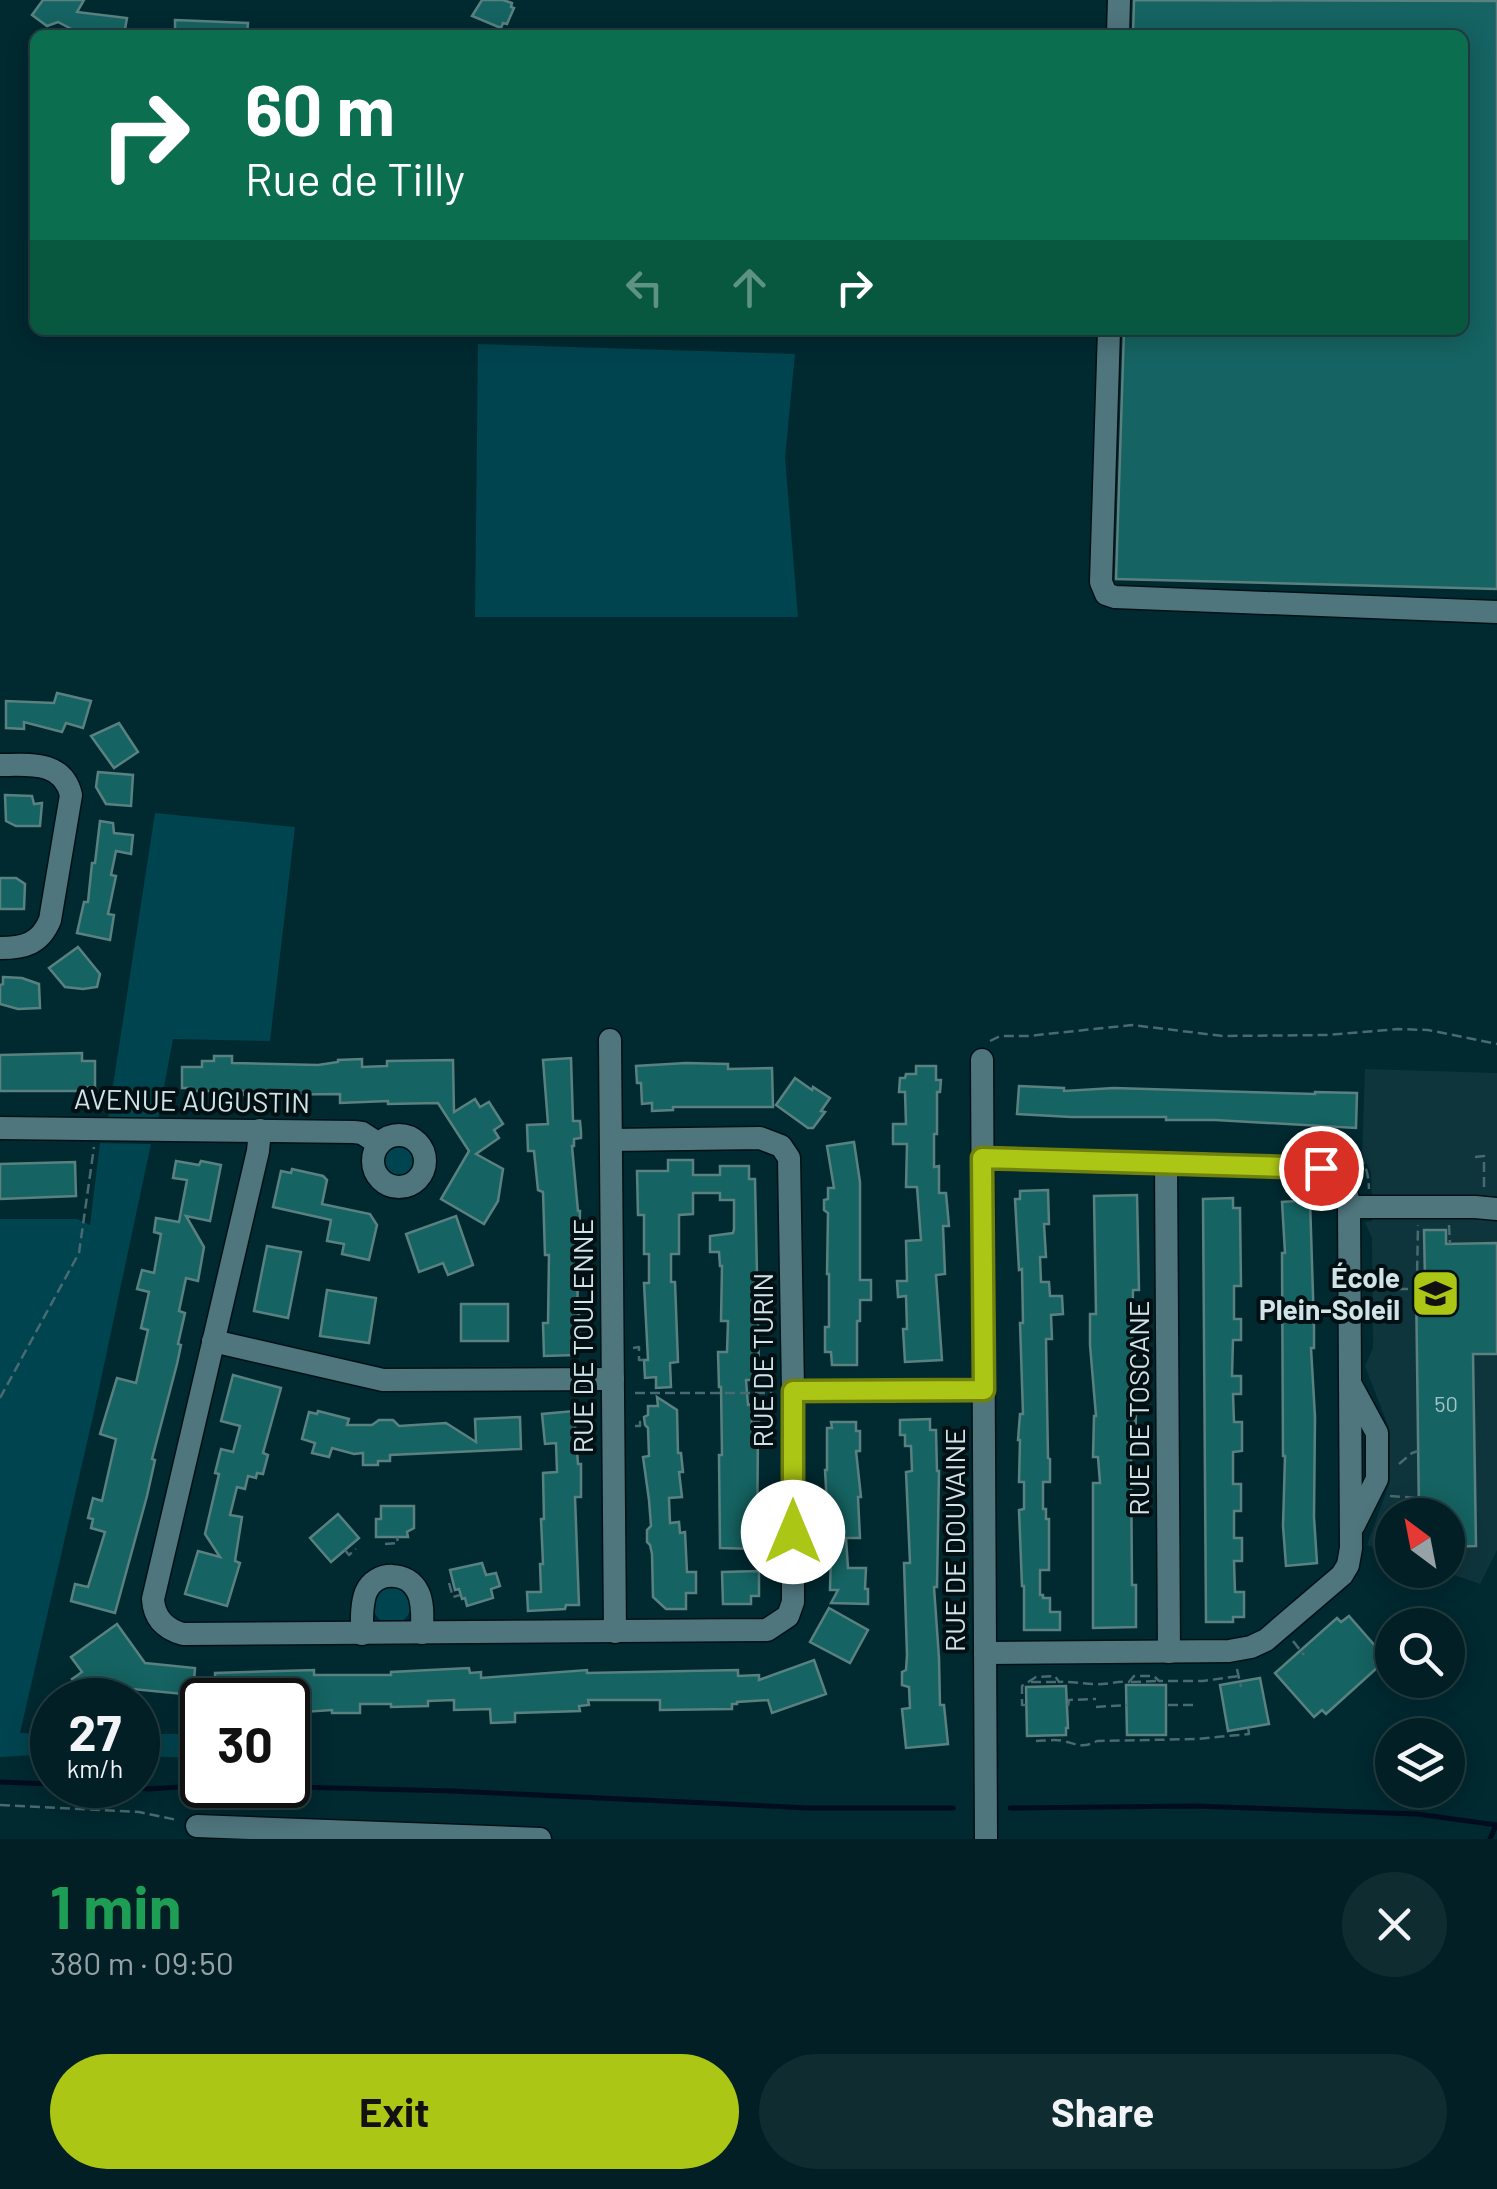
<!DOCTYPE html>
<meta charset="utf-8">
<style>
:root{--surface:#011f24;--page:#0f2c31;--text:#f1f3f6;--muted:#96a2a6;--line:#233d41;--accent:#abc615}
body{margin:0;font-family:Barlow,sans-serif;background:var(--page);color:var(--text);height:100vh;display:flex;flex-direction:column;font-size:38px;white-space:nowrap}
*{box-sizing:border-box;margin:0}
p{font-size:32px;color:var(--muted)}
.icon{flex:none;width:55px;height:55px;fill:none;stroke:currentColor;stroke-width:2;stroke-linecap:round;stroke-linejoin:round}
.map{position:relative;height:1839px;overflow:hidden}
.drawer{display:flex;flex-direction:column;background:var(--surface);flex:1}
.drawer>*{flex:none}
.hud{position:absolute;left:30px;top:30px;width:1438px;height:305px;border-radius:15px;box-shadow:0 5px 25px #0003,0 0 0 2px var(--line);background:#0b6e4f;color:#fff;overflow:hidden}
.needle{width:65px;rotate:328deg}
.controls{position:absolute;left:1375px;top:1498px;display:grid;gap:20px}
.controls a{display:grid;place-items:center;width:90px;height:90px;border-radius:50%;background:var(--surface);box-shadow:0 5px 25px #0003,0 0 0 2px var(--line);font-size:50px}
.speed{position:absolute;left:30px;top:1678px;display:flex;gap:20px;font-size:50px;font-weight:700;text-align:center}
.speed>*{display:grid;place-content:center;width:130px;height:130px;border-radius:50%;background:var(--surface);box-shadow:0 5px 25px #0003,0 0 0 2px var(--line);line-height:1}
.speed small{font-size:25px;font-weight:400}
.speed .limit{border:5px solid #111;border-radius:15px;background:#fff;color:#111}
.pin{position:absolute;display:grid;place-items:center;width:85px;height:85px;color:#fff;margin:-42px;border:5px solid #fff;border-radius:50%;box-shadow:0 2px 10px #0007}
.me{position:absolute;width:110px;margin:-55px;rotate:0deg;stroke-linejoin:round;filter:drop-shadow(0 0 8px #0008)}
.turn{display:flex;align-items:center;gap:35px;height:210px;padding:0 50px;font-size:45px}
.turn .icon{width:130px;height:130px;stroke-width:2.5}
.turn b{display:block;font-size:70px;line-height:85px}
.lanes{display:flex;align-items:center;height:95px;padding:0 50px;background:#0003;justify-content:center;gap:50px;direction:ltr}
.lanes .off{opacity:.35}
.round{display:grid;place-items:center;flex:none;width:105px;height:105px;border-radius:52px;background:var(--page)}
.overview{display:flex;align-items:center;justify-content:space-between;height:170px;padding:0 50px}
h1{font-size:60px;font-weight:700;line-height:75px;color:#1e9e55}
.action{display:flex;gap:20px;margin-top:auto;padding:20px 50px}
.action a{flex:1;height:115px;border-radius:60px;background:var(--accent);color:#111;font-size:40px;font-weight:700;line-height:115px;text-align:center}
.action a+a{background:var(--page);color:var(--text)}
.map>svg:first-child{display:block}
</style>
<div class="map">
<svg width="1497" height="1839" viewBox="0 0 1497 1839">
<rect width="100%" height="100%" fill="#012930"/>
<path fill="#0f353c" d="M1365,1069L1497,1073V1550L1480,1584L1440,1570H1448V1515H1392V1554L1367,1545L1390,1482V1431L1365,1366L1373,1348L1372,1238L1365,1222L1372,1221V1198L1371,1172L1362,1156Z"/>
<g fill="#00444f">
<path d="M478,344L795,354L785,458L798,617H475Z"/>
<path d="M155,813L295,827L270,1041L173,1039L158,1119L108,1118Z"/>
<circle cx="399" cy="1161" r="18"/>
<path d="M100,1143L151,1144L94,1412L20,1733L52,1734V1754L0,1757V1219H77L90,1225Z"/>
<circle cx="392" cy="1605" r="19"/>
<path d="M138,1734H202V1758L138,1756Z"/>
</g>
<g fill="none" stroke-linecap="round" stroke-linejoin="round">
<g stroke="#000d1f" stroke-width="5">
<path d="M0,1782L52,1784"/>
<path d="M67,1785L149,1789L211,1785L453,1791L809,1808H953"/>
<path d="M1010,1808L1194,1806L1417,1814L1497,1825"/>
<path d="M1490,1839L1496,1825"/>
</g>
</g>
<g fill="#156362" stroke="#5a8180" stroke-width="2.5">
<path d="M43,0H84L77,12L127,18L124,35H83L58,22L47,26L32,15Z"/>
<path d="M482,0H503L512,3L511,7L514,8L507,24L503,23L501,28L472,16Z"/>
<path d="M1134,0L1497,1V589L1116,579L1124,330H1462V35H1133Z"/>
<path d="M175,20L248,23L247,35H175Z"/>
<path d="M57,693L91,701L83,728L66,723L62,732L24,722V729L6,728V701L54,703Z"/>
<path d="M119,723L138,752L114,768L91,736Z"/>
<path d="M98,772L133,775L131,806L106,804L96,787Z"/>
<path d="M5,795L32,796L34,804L42,803L40,826H16L6,821Z"/>
<path d="M100,821L113,823L114,833L133,835L131,854L116,851L111,875L116,876L108,914L114,915L110,940L77,933L84,902H88L92,863H95Z"/>
<path d="M0,878H16L25,884L24,909H0Z"/>
<path d="M78,947L100,974L97,987L83,989L65,987L49,968Z"/>
<path d="M3,977L22,978L39,984L40,1008L18,1009L0,1004V985L3,984Z"/>
<path d="M82,1053V1061H95V1087H82V1091H0V1055Z"/>
<path d="M214,1056H232V1063L318,1065L338,1062V1060L362,1059V1067L387,1066V1061L453,1060L454,1112L475,1099L480,1107L489,1102L503,1124L494,1130L499,1138L476,1154L503,1169L498,1201L484,1224L441,1199L469,1151L438,1103L388,1104V1101L340,1103V1094L244,1095V1091H192V1088H182V1067H202V1061H214Z"/>
<path d="M571,1058L573,1121H580L581,1132V1138L574,1139V1146H572L578,1211H580L577,1313H579V1334H575L576,1355L544,1356L543,1323H548L549,1255H545L543,1192L538,1190L534,1151H528L527,1125L548,1124L543,1060Z"/>
<path d="M686,1063L728,1064V1069L772,1068L773,1107H673V1110L652,1111V1103L642,1104L641,1083H637L636,1066Z"/>
<path d="M916,1066H936V1080H941L940,1092H937V1134H934V1167L939,1166V1193H946L949,1226H943L945,1274L936,1275L942,1360L905,1362L903,1329H907L906,1296L898,1297L897,1281H907L906,1241L921,1240L917,1187H906L907,1144H893V1124H906L905,1092H899L900,1078H905L906,1074H916Z"/>
<path d="M795,1078L812,1090L813,1087L830,1098L821,1111L825,1112L813,1128H808L776,1105Z"/>
<path d="M1019,1086L1064,1088V1091L1114,1088L1315,1094V1092L1357,1093L1356,1128L1215,1120H1166V1117H1071L1017,1114Z"/>
<path d="M854,1142L860,1182V1280H871V1300H860V1321H857V1365H832L831,1352H825V1327H829V1274H827L828,1213L824,1210V1200L828,1199V1188H834L827,1146Z"/>
<path d="M668,1160H693V1175H720V1166H749V1179H755L759,1369L754,1370V1380H746L748,1405L752,1404V1430H758L757,1549L720,1548L719,1455H722L721,1387H719L718,1352H727L728,1321H721L722,1266H720L719,1252H710V1236L733,1233L734,1229V1200H720V1193H693V1214L679,1215V1254H671V1282H675L678,1362L670,1363L671,1387L656,1388V1377L645,1378L644,1360H648L644,1283H649V1254H644V1215H638L637,1171H668Z"/>
<path d="M176,1161L199,1165L201,1161L221,1165L210,1221L186,1216L204,1247L198,1281L186,1278L179,1311L185,1313L178,1344L181,1345L177,1364L152,1459L155,1460L147,1496L115,1613L71,1601L75,1584L88,1587L105,1532L91,1528L93,1519L88,1518L93,1498L102,1501L116,1439L100,1434L117,1378L136,1383L148,1330L141,1328L149,1292L137,1289L142,1270L154,1273L161,1234L154,1232L156,1218L179,1222L187,1180L173,1178Z"/>
<path d="M75,1162L76,1196L0,1199V1164Z"/>
<path d="M292,1169L323,1176L327,1180L322,1204L370,1214L377,1225L369,1260L342,1254L344,1244L327,1241L331,1220L273,1207L281,1171L291,1173Z"/>
<path d="M1048,1190L1049,1224H1044L1046,1257H1040L1041,1282H1049L1050,1296H1062L1063,1314L1051,1315L1052,1339H1046L1048,1458L1050,1459V1482H1043V1509H1046V1519H1049V1570H1040V1595H1043V1598H1050V1612H1060V1630H1024V1586H1022L1019,1510L1024,1509V1482H1019L1020,1440H1018L1020,1414H1023L1020,1323H1023L1022,1269L1019,1270L1015,1199H1020V1191Z"/>
<path d="M1137,1195L1139,1290H1133L1132,1361L1136,1409L1135,1458H1131L1132,1585H1136V1627L1093,1628V1483H1100L1098,1457H1093L1094,1416H1096L1090,1345V1314H1096L1094,1196Z"/>
<path d="M1233,1198V1208H1240L1241,1286H1234V1319H1241V1340H1233L1232,1376H1241V1394H1233L1234,1422H1242V1451L1233,1452V1484H1241V1511H1234V1538H1242V1561H1234L1235,1592H1244V1617H1233V1622H1206L1203,1199Z"/>
<path d="M1310,1200L1314,1327V1348H1311L1315,1417L1314,1517L1317,1563L1286,1566L1283,1526L1285,1456H1283L1282,1253H1285L1282,1202Z"/>
<path d="M456,1216L473,1265L448,1275L443,1263L419,1272L406,1234Z"/>
<path d="M1424,1230H1446V1244L1497,1243V1354H1473L1476,1546L1448,1547V1515H1419L1416,1280H1425Z"/>
<path d="M267,1246L301,1252L288,1318L254,1311Z"/>
<path d="M327,1290L376,1298L369,1343L320,1336Z"/>
<rect x="461" y="1304" width="47" height="37"/>
<path d="M233,1375L281,1388L263,1453L268,1455L263,1474L257,1473L256,1478L248,1476L245,1489L237,1487L230,1515L242,1517L235,1561L240,1563L227,1606L185,1594L198,1551L220,1557L205,1534L219,1474L215,1473L221,1449L233,1452L240,1426L221,1421Z"/>
<path d="M657,1397L677,1410L678,1453H681L683,1472H679L682,1497L669,1498L670,1523L679,1522L680,1533L685,1532L687,1572H696V1593H686V1609H666L653,1597L652,1554L650,1545L647,1542V1530L651,1526L649,1500L643,1457L649,1456L648,1428L645,1425L644,1417L648,1415V1406H658Z"/>
<path d="M318,1411L349,1419L347,1425H372L379,1420H393L399,1426L446,1423L476,1442L475,1419L520,1417L521,1449L390,1455V1461H378V1465H363V1453L354,1454L332,1448L329,1457L312,1453L315,1443L302,1439L309,1412L317,1414Z"/>
<path d="M574,1411L578,1464H581V1497H575L579,1605H566L565,1609L528,1611L527,1592H541L540,1564H543L541,1519H544L543,1473L557,1472L556,1443L545,1444L542,1414Z"/>
<path d="M930,1419V1430H936L937,1471H939L937,1587H934L939,1658L940,1705H944L948,1744L906,1748L902,1709L910,1708L909,1687L902,1685V1672L906,1670L907,1655L904,1563H910L906,1472L912,1471L911,1446H905V1435H900V1420Z"/>
<path d="M831,1422H856V1431H860V1451H856L861,1497H858L860,1538H846L848,1568H866L865,1589H868V1604L831,1603L838,1590H830L831,1552L829,1537H826V1523H828L825,1470H827V1428H832Z"/>
<path d="M381,1506H414V1528L407,1532L408,1537H376V1519H381Z"/>
<path d="M338,1514L359,1538L331,1562L310,1538Z"/>
<path d="M482,1563L486,1575L496,1573L500,1586L491,1589L493,1598L467,1606L465,1598L462,1599L459,1589L455,1590L450,1570Z"/>
<path d="M759,1571V1596H751V1604H723L722,1572Z"/>
<path d="M829,1608L868,1630L850,1663L810,1642Z"/>
<path d="M1349,1616L1383,1655L1375,1662L1378,1667L1337,1704L1326,1714L1322,1710L1314,1717L1275,1673L1337,1618L1341,1622Z"/>
<path d="M117,1624L145,1663L195,1668L193,1695L112,1687L121,1700H87L72,1679L82,1672L71,1657Z"/>
<path d="M814,1660L826,1694L772,1713L768,1700L737,1702V1704H732V1709L660,1710V1700H588L589,1705L579,1706L580,1711L515,1713V1722L491,1723L490,1709L454,1710V1700L428,1701V1706L391,1707V1704H360V1713H332V1710L288,1713V1700H216L215,1673L314,1670V1675H391V1672L469,1668L470,1673L481,1672V1678L587,1670V1673L738,1670V1676L759,1675V1680Z"/>
<path d="M1260,1678L1269,1724L1228,1731L1220,1685Z"/>
<path d="M1126,1685H1166V1735H1127Z"/>
<path d="M1066,1686L1068,1728H1066V1735L1027,1736L1026,1687Z"/>
</g>
<g fill="none" stroke-linecap="round" stroke-linejoin="round">
<defs>
<g id="minor">
<path d="M1118,35L1119,0"/>
<path d="M1109,330L1101,582L1106,594L1115,597L1497,612"/>
<path d="M0,765C28,765 63,760 71,795L50,920C40,944 24,948 0,948"/>
<path d="M610,1040L615,1632"/>
<path d="M982,1060L986,1839"/>
<path d="M0,1128L354,1132L362,1133L379,1144"/>
<path d="M260,1130L258,1151L153,1599C154,1618 165,1629 183,1634L767,1630L788,1616L793,1602V1391L789,1158L781,1146L760,1138L611,1140"/>
<circle cx="399" cy="1161" r="26"/>
<path d="M982,1158L1321,1168C1341,1174 1347,1188 1349,1207L1351,1548L1348,1565L1342,1575L1266,1640L1251,1647L1229,1651L985,1653"/>
<path d="M1166,1163L1169,1652"/>
<path d="M1349,1207H1475L1497,1209"/>
<path d="M213,1341L383,1380L613,1379"/>
<path d="M1351,1385L1377,1433V1479L1354,1525"/>
<path d="M793,1391L983,1390"/>
<path d="M362,1634C362,1621 361,1605 366,1592C376,1570 408,1571 418,1592C424,1604 422,1620 422,1633"/>
<path d="M197,1826L540,1839"/>
</g>
</defs>
<use href="#minor" stroke="#001116" stroke-width="25"/>
<g stroke="#496a70" stroke-width="2.5" stroke-dasharray="10 5" stroke-linecap="butt">
<path d="M990,1041L1000,1036H1028L1132,1025L1223,1036L1328,1035L1398,1029L1428,1030L1497,1044"/>
<path d="M1329,1149C1358,1150 1368,1159 1369,1189"/>
<path d="M1475,1157L1484,1156V1187"/>
<path d="M1449,1225L1450,1244"/>
<path d="M1368,1289H1416"/>
<path d="M1413,1299L1414,1280L1417,1278L1418,1225"/>
<path d="M633,1348L639,1347V1360H644"/>
<path d="M754,1370L759,1369V1358L771,1359"/>
<path d="M635,1393H772"/>
<path d="M0,1398L79,1253L94,1147"/>
<path d="M752,1421H759V1428H774"/>
<path d="M635,1426H640V1422H644"/>
<path d="M1399,1464L1412,1453L1418,1451"/>
<path d="M1390,1496L1419,1498"/>
<path d="M385,1544L398,1543L397,1537"/>
<path d="M345,1550L349,1555L356,1549"/>
<path d="M449,1583L453,1597L460,1595"/>
<path d="M1293,1641L1304,1655"/>
<path d="M1381,1652L1388,1646L1381,1638"/>
<path d="M1237,1669L1241,1687"/>
<path d="M1031,1682H1058"/>
<path d="M1131,1682L1158,1681"/>
<path d="M1026,1705H1022V1686L1036,1677L1055,1676L1059,1682C1072,1681 1082,1684 1094,1684C1106,1685 1116,1681 1129,1682L1134,1676H1154L1159,1681H1203L1239,1676"/>
<path d="M1168,1705H1195"/>
<path d="M1068,1706L1069,1700L1096,1699"/>
<path d="M1096,1707L1127,1705"/>
<path d="M1036,1741C1044,1741 1055,1739 1063,1741C1077,1744 1082,1749 1097,1741L1196,1739L1249,1734L1248,1727"/>
<path d="M0,1805L139,1812L177,1820"/>
</g>
<use href="#minor" stroke="#4f757d" stroke-width="22"/>
</g>
<g fill="none" stroke-linecap="round" stroke-linejoin="round">
<defs>
<path id="route" d="M793,1532V1391L984,1390L982,1158L1321,1168"/>
</defs>
<use href="#route" stroke="#6f810e" stroke-width="25"/>
<use href="#route" stroke="#abc615" stroke-width="18"/>
</g>
<defs>
<symbol id="school-square" viewBox="-11 -11 22 22"><rect x="-9" y="-9" width="18" height="18" rx="4" fill="#abc615" stroke="#031013"/><path d="M0-5L7-2L0 1L-7-2ZM-4 1L0 2.5L4 1V4Q0 6-4 4Z" fill="#111"/></symbol>
</defs>
<g fill-rule="evenodd">
<use href="#school-square" x="1408" y="1266" width="55" height="55"/>
</g>
<g text-anchor="middle" dominant-baseline="central" stroke-width="8" stroke-linejoin="round" paint-order="stroke">
<g font-size="22" fill="#a1c4c6">
<text x="1446" y="1403">50</text>
</g>
<g font-size="28" fill="#d0e4e8" stroke="#031013">
<text transform="translate(192 1100) rotate(1)">AVENUE AUGUSTIN</text>
<text transform="translate(582 1336) rotate(-90)">RUE DE TOULENNE</text>
<text transform="translate(762 1360) rotate(-90)">RUE DE TURIN</text>
<text transform="translate(1138 1408) rotate(-90)">RUE DE TOSCANE</text>
<text transform="translate(954 1540) rotate(-90)">RUE DE DOUVAINE</text>
</g>
<g font-size="28" font-weight="bold" fill="#d0e4e8" stroke="#031013" text-anchor="end">
<text x="1400" y="1277">École<tspan x="1400" dy="32">Plein-Soleil</tspan></text>
</g>
</g>
</svg>
<div class="controls">
<a><svg class="needle" viewBox="-14 -14 28 28"><path d="M0-13l5 13h-10z" fill="#e53935"/><path d="M0 13l5-13h-10z" fill="#96a2a6"/></svg></a>
<a><svg class="icon" aria-label="search" viewBox="0 0 24 24"><circle cx="10" cy="10" r="6"/><path d="M15 15l6 6"/></svg></a>
<a><svg class="icon" aria-label="layers" viewBox="0 0 24 24"><path d="M12 4l9 5-9 5-9-5zM3 14l9 5 9-5"/></svg></a>
</div>
<div class="speed"><div>27<small>km/h</small></div><div class="limit">30</div></div>
<div class="pin" style="left:1321px;top:1168px;background:#d93025"><svg class="icon" aria-label="arrive" viewBox="0 0 24 24"><path d="M6 21V4h12l-3 4 3 4H6"/></svg></div>
<svg class="me" style="left:793px;top:1532px" viewBox="-20 -20 40 40"><circle r="19" fill="#fff"/><path d="M0-13L10 11 0 6-10 11z" fill="#abc615"/></svg>
<div class="hud">
<div class="turn"><svg class="icon" aria-label="right" viewBox="0 0 24 24"><path d="M7 20v-9h11M14 6l5 5-5 5"/></svg><div><b>60 m</b>Rue de Tilly</div></div>
<div class="lanes"><svg class="icon off" aria-label="left" viewBox="0 0 24 24"><path d="M17 20v-9H6M10 6l-5 5 5 5"/></svg><svg class="icon off" aria-label="ahead" viewBox="0 0 24 24"><path d="M12 20V5M6 11l6-6 6 6"/></svg><svg class="icon" aria-label="right" viewBox="0 0 24 24"><path d="M7 20v-9h11M14 6l5 5-5 5"/></svg></div>
</div>
</div>
<section class="drawer">
<div class="overview"><div><h1>1 min</h1><p>380 m · 09:50</p></div><a class="round"><svg class="icon" aria-label="close" viewBox="0 0 24 24"><path d="M6 6l12 12M18 6L6 18"/></svg></a></div>
<div class="action"><a>Exit</a><a>Share</a></div>
</section>
